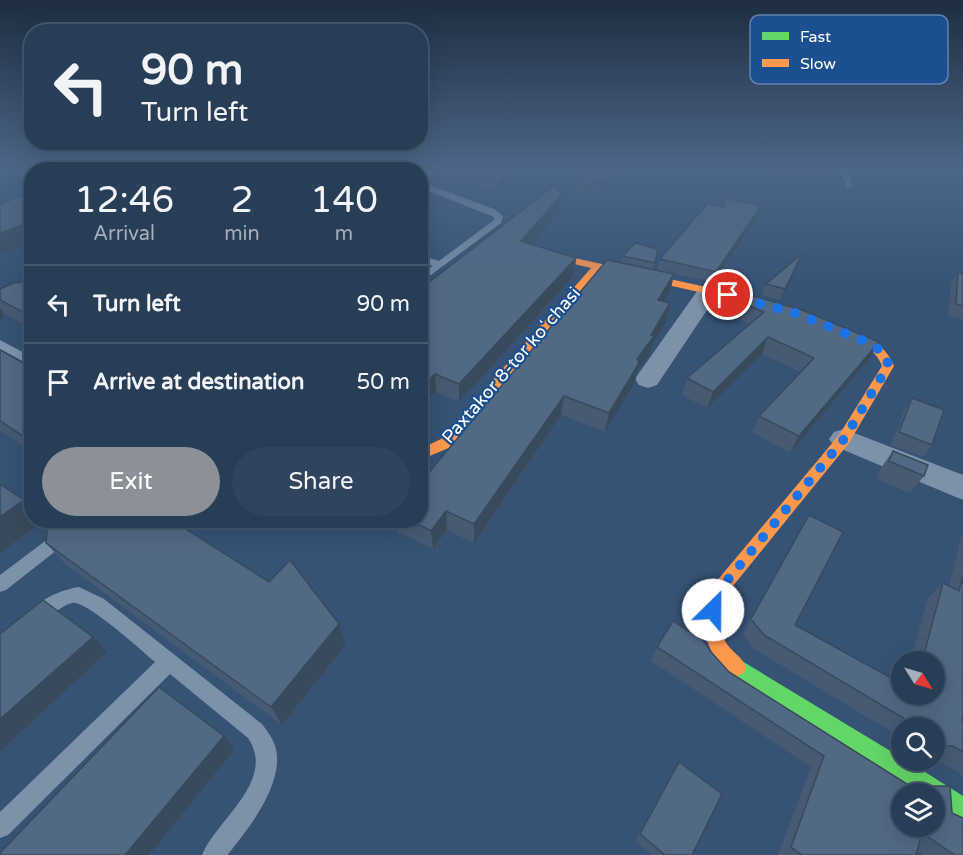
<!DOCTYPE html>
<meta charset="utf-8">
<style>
:root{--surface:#283e57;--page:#30455d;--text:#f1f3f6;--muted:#a5aeba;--line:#44576d;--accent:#8c9099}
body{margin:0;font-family:"Varela Round",sans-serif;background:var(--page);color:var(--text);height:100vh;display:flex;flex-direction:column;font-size:22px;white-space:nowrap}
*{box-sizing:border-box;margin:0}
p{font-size:20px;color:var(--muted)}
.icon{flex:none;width:33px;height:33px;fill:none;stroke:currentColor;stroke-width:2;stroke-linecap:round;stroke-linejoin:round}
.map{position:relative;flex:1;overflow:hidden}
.side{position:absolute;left:24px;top:162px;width:404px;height:366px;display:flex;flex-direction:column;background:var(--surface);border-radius:24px;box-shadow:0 6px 24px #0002,0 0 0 2px var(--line)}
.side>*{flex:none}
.top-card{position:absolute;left:24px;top:24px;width:404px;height:126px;border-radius:24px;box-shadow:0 6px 24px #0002,0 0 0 2px var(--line);background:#283e57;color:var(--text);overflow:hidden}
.needle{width:39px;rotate:127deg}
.fabs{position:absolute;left:891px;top:651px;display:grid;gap:12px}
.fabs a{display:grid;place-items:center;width:54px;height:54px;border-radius:50%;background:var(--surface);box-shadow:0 6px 24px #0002,0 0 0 2px var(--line);font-size:30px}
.pin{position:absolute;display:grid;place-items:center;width:51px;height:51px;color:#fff;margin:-26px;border:3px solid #fff;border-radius:50%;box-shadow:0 2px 6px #0007}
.me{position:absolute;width:66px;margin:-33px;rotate:23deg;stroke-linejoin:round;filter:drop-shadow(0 0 4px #0008)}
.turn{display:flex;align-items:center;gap:21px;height:126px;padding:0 18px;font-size:27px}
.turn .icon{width:78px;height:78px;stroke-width:2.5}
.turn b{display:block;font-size:42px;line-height:51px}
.eta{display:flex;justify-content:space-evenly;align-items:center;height:102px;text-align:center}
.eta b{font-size:36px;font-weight:600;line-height:42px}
.cta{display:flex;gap:12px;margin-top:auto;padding:12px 18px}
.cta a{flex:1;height:69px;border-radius:36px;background:var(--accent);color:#fff;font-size:24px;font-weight:600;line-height:69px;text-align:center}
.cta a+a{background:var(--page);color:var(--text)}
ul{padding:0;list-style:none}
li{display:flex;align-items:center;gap:18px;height:78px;padding:0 18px;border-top:2px solid var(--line)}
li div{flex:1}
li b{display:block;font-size:22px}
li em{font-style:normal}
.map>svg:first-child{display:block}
</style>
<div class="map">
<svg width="963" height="855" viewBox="0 0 963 855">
<rect width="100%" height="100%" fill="#365274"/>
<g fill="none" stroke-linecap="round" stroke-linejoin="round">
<g fill="#7d92a8" fill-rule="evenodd">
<path d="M429,169H438L426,181L427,184L494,209L503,216L501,223L420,283V275L433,266L420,261V255L439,261L494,220V217L421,188L420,178Z"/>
<path d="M840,169H848L853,187H847Z"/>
<path d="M0,340L32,357V366L0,349Z"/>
<path d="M73,520H92L90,524L6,590L0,592V575Z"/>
<path d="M79,587L104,599L262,724C268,732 274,740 276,749C284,784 248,830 227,855H202C216,820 277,781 248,738L170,674L8,835L0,838V812L155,662C142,651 86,600 72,603C59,606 49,620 36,625L30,623L27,617C34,601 63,589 79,587Z"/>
</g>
<g fill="#7d92a8" fill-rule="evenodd">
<path d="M708,285L716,287L719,292L657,385L648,388L639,385L635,379L639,373L700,287Z"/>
<path d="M844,429L963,475V500L834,446L829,439L834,432Z"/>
</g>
<path fill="#63d668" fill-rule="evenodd" d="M737,658L902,758V760H906L963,796V819L934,803V794H920L730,673L728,667L730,661Z"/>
<g fill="#ff974d" fill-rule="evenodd">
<path d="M552,253L747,296L791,309L792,311L787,314L744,302L600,270L451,447L420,460V449L441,439L591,268L549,258L547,256Z"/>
<path d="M835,326C860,332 884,341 894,366L849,443L724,597C722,609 720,629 725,641C730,651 742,656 746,667L744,673L737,676C705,663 697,617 710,589L839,435L882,366C874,344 851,339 831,331L829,329Z"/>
</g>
</g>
<g fill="#475a72">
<path d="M436,169H527L498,190L436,174Z"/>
<path d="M565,169H622L600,190L594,188L585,196Z"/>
<path d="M755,169H829L823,180L755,171Z"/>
<path d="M562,194L561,210L532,244L576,258L574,275L459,402L436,392L426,402L420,399V289Z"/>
<path d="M724,198L761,206L758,217L713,282L657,270L660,259L722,207Z"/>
<path d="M658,249L653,269L622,262L623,256Z"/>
<path d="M802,254L780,300L762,295L766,284Z"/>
<path d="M958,272L963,273V319L948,316L951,283Z"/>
<path d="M674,274L670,292L664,301L670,303L666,322L652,345L649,355L637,372L635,382L605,432L561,415L474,543L447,530L433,549L398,532L396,520H420Z"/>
<path d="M32,277V329L4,314L0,322V289L19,283Z"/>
<path d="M741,302L870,358L790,453L752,432L759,416L800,372L762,354L707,408L682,395L687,378L750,324L736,318Z"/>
<path d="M0,350L32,368V451L0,431Z"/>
<path d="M912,398L932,445L923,457L891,445L904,411Z"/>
<path d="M893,451L924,476L910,493L877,479L881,468Z"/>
<path d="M809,515L795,625L902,694H934V662H910L928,598L943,583L949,586L963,529V715L962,721L963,722V775L934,758V728H902V738L754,649L742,634Z"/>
<path d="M46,543L346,644L282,725L65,564Z"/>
<path d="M657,647L711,652L729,672L916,789L922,786L952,813L963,855H923L917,851L916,855H778L811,767L651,661Z"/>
<path d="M679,762L692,855H652L635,841L673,771Z"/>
</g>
<g fill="#394a5c">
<path d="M415,169H425L420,174V170Z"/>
<path d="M514,169H527L498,190L499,181Z"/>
<path d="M614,169H622L600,190L602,181Z"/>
<path d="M595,179L594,188L585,196L586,186Z"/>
<path d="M562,194L561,210L520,258L521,241Z"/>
<path d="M761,206L758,217L713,282L716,272Z"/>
<path d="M32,221V241L0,255V233Z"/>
<path d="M802,254L798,265L780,300L785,289Z"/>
<path d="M576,258L574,275L459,402V384Z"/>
<path d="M674,274L670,292L653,318L658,300Z"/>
<path d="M670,303L666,322L652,345L649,355L637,372L635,382L605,432L609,413L651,335Z"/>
<path d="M0,307L4,314L0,322Z"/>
<path d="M768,337L762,354L707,408L713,392Z"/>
<path d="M879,342L870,358L790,453L799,436Z"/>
<path d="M435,374L436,392L426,402L425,384Z"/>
<path d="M564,396L561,415L474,543V524Z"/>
<path d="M24,500L32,509V520H41L42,522L0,553V517Z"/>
<path d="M446,511L447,530L433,549L431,531Z"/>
<path d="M339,624L346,644L282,725L271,707Z"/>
<path d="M93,637L107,652L0,751V719Z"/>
<path d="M224,736L234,750L149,855H125Z"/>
</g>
<g fill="#526984" stroke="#394a5c" stroke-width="1.5" fill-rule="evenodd">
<path d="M454,169H476L484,172L488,169H514L499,181Z"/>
<path d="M573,169H614L602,181L595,179L586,186Z"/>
<path d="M798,169H828L826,173Z"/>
<path d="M90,170V169H159V170Z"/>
<path d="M554,186L562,194L521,241L576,258L459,384L435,374L425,384L420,382V289Z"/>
<path d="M32,192V221L0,233V204Z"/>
<path d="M724,198L761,206L716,272L660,259L708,203L724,207Z"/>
<path d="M635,243L658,249L655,263L623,256Z"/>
<path d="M802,254L785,289L766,284Z"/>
<path d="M607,260L674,274L658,300L670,303L651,335L654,336L637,359L639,363L609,413L564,396L474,524L446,511L431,531L410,520H420V483Z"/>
<path d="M958,272L963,273V306L956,304Z"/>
<path d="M32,277V317L0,300V289L16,282L19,283Z"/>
<path d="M750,295L802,310L879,342L799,436L759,416L814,358L768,337L713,392L687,378L764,312L741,302Z"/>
<path d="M0,350L32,368V442L0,421Z"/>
<path d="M912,398L944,410L932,445L899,432Z"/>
<path d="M893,451L928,465L924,476L889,461Z"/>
<path d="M0,484L24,500L0,517Z"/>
<path d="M809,515L843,532L795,625L902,684V694H934V662H922L943,583L959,591L963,575V715L962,721L963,722V752L953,746H934V728H920L764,635L751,619Z"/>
<path d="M61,520H172L269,582L290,560L339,624L271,707L46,543L47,531Z"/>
<path d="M43,600L93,637L0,719V634Z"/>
<path d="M673,621L703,640L711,652L729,672L918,791L921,790L922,786H950L952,813L963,818V855H955L922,833L916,855H802L791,847L824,756L657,647ZM902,794H934V826H902Z"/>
<path d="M159,687L224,736L125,855H0V853Z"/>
<path d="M679,762L722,794L692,855H665L640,834Z"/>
</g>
<linearGradient id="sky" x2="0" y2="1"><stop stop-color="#1e2d40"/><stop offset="0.58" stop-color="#4c6688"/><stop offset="1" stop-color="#4c6688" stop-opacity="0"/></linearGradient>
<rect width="963" height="289" fill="url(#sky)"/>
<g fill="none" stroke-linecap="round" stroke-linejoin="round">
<path stroke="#1a73e8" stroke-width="10" stroke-dasharray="0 18" d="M713,610L716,594L844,439L888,366L887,358L880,350L862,340L795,313L728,295"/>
</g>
<g text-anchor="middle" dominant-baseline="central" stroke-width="4.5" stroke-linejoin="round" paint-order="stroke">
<g font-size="18" fill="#fff" stroke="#1b4f8f">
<text transform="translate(511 365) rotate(-49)">Paxtakor 8-tor koʻchasi</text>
</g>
</g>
<rect x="750" y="15" width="198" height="69" rx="9" fill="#1b4f8f" stroke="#5f84b1" stroke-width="1.5"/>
<rect x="762" y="32" width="27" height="8" fill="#63d668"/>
<rect x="762" y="59" width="27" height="8" fill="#ff974d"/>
<g font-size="16" fill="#fff">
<text x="800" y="42">Fast</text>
<text x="800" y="69">Slow</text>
</g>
</svg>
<div class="fabs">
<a><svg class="needle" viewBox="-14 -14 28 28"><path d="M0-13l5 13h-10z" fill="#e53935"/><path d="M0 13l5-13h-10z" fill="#a5aeba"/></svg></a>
<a><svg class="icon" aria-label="search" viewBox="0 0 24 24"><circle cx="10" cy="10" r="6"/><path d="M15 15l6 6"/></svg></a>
<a><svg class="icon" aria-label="layers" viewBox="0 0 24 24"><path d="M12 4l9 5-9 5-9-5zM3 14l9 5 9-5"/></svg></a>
</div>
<div class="pin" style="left:728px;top:295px;background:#d93025"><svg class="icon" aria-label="arrive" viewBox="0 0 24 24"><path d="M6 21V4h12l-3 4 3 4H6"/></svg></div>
<svg class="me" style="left:713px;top:610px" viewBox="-20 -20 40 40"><circle r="19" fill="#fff"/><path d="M0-13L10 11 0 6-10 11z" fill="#1a73e8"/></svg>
<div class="top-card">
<div class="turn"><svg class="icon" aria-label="left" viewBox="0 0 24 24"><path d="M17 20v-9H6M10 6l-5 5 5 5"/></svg><div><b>90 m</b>Turn left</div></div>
</div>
<section class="side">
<div class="eta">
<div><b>12:46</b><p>Arrival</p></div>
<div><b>2</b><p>min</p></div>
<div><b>140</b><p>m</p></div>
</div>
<ul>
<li><svg class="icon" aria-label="left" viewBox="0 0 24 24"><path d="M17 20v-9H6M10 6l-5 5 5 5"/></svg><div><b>Turn left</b></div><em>90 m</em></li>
<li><svg class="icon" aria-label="arrive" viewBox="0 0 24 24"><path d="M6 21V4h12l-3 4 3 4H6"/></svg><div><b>Arrive at destination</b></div><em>50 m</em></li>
</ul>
<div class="cta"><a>Exit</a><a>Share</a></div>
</section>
</div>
